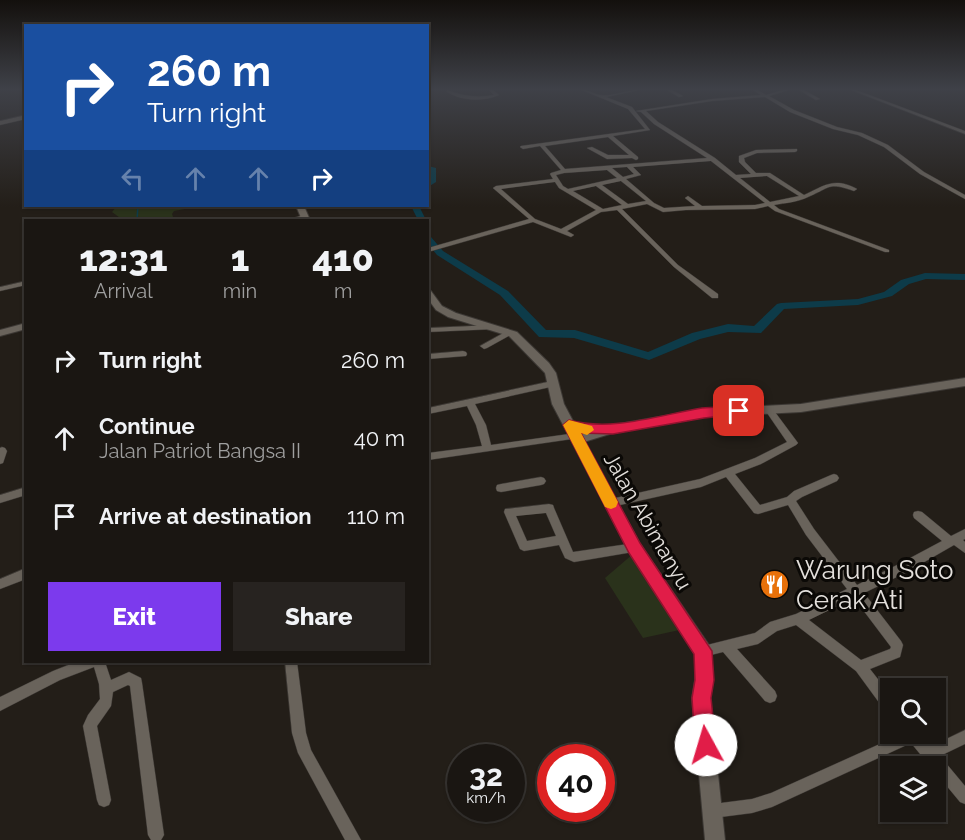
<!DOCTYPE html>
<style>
:root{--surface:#1a1612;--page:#272320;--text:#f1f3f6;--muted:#9f9f9f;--line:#383532;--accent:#7c3aed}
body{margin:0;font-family:Raleway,sans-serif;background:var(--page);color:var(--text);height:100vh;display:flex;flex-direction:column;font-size:22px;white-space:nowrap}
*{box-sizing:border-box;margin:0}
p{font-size:20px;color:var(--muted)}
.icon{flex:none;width:33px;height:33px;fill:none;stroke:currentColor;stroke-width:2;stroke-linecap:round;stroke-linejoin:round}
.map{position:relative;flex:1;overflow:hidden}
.drawer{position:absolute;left:24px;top:219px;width:405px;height:444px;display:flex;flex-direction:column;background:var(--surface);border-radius:0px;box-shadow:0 2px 4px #0004,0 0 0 2px var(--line)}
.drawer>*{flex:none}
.banner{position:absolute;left:24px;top:24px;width:405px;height:183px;border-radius:0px;box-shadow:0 2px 4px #0004,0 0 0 2px var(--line);background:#1a4fa0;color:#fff;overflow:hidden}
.fabs{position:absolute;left:880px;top:678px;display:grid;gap:12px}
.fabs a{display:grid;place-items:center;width:66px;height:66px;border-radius:0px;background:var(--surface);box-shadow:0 2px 4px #0004,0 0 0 2px var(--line);font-size:30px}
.speed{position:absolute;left:447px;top:744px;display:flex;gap:12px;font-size:30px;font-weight:700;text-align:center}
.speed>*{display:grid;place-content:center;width:78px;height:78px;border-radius:50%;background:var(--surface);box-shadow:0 2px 4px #0004,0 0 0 2px var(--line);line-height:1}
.speed small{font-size:15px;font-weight:400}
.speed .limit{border:9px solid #d22;background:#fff;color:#111}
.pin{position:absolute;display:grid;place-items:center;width:51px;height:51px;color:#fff;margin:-26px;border-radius:12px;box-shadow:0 3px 9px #0006}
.me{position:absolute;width:66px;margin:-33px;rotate:354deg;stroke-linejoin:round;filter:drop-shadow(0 0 4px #0008)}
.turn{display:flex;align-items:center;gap:21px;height:126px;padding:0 24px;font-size:27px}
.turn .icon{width:78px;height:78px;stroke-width:2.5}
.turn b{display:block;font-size:42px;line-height:51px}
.lanes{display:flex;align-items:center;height:57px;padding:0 24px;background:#0003;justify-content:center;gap:30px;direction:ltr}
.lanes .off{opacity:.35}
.eta{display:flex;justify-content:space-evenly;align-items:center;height:102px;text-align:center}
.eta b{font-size:36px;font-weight:800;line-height:42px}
.button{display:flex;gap:12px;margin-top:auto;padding:12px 24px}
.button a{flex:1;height:69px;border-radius:0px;background:var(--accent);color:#fff;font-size:24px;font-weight:800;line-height:69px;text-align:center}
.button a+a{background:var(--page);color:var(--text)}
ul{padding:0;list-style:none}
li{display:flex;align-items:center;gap:18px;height:78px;padding:0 24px}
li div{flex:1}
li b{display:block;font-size:22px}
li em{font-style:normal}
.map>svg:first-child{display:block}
</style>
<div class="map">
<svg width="965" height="840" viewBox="0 0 965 840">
<rect width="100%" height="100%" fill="#231e18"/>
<g fill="#2a321b">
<path d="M117,206H201L174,211L172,214L174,220H123L112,212Z"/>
<path d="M633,554L684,629L643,638L605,578Z"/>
</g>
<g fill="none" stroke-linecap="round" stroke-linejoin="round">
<path stroke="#0d3b49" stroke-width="1.5" d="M137,220L138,206"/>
<g fill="#0d3b49" fill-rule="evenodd">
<path d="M428,166L436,168V182L428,187Z"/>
<path d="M411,206H419L426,220H418Z"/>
<path d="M428,236L431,237L443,251L508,291L546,330H575L648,352L692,333L728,324L754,326L777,304L781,303L858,299L884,292L901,280L925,273L965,274V280L926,279L909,284L892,296L858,305L784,309L761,333L728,332L700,339L649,360L574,338L539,337L500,295L437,255L428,244Z"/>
</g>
<defs>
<g id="minor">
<path d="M447,90C463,96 477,98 494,95L489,90H493L499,95C483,102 462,101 447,92Z"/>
<path d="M582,90C589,90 594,94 600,95C611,97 627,90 639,90L606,97L632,107L650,130L613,136L638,157V159L636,160L632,158L607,159L587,148L592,147L608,155H629L608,137L545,146L565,169L707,158L654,124L641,112L636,111L712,99L761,95L753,90H758L766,95L783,90H789L769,96L794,110L837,127L862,133L888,145L924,172L965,195V199L920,174L884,147L858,135L833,129L790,112L765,97L712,101L646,111L658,122L715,158L736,175L751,174L739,162V156L756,150L797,149V151L795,152L757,153L744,158L745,162L756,173H770L804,195C825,185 835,177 857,189L854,191C827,182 832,187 808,197C798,202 785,203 774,205L779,209L889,250V252H885L775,211L768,206L755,209L686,210L663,212L647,204L622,209L678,265L718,294V298H712L674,267L617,210L601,212L567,231L574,235L571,237L533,222L428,252V248L529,219L493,188L496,186L553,179L550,174L551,173L561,170L540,146L523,149L520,147L521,146L645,129L628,109ZM711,161L765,203L755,205L702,206L688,196L685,198L695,206L664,208L654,203L626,179L641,175L633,167ZM627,167L634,174L623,177L612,168ZM607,170L617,178L568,189L563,186L556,175L564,173ZM767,176L799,196L770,202L740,178ZM621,181L646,201L628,204L602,185ZM555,182L559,188L596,210L561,229L535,219L501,189ZM596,186L622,205L603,209L573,191Z"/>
<path d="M667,90H672L683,96L679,97Z"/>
<path d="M799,90H804L820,99L816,100Z"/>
<path d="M851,90H856L965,131V134Z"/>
<path d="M304,215L307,217L306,218L296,220H287Z"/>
<path d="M26,281V285L0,291V287Z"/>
<path d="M493,325L497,327L496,329L428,332V328Z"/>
<path d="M507,331H510L514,333L487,348L484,349L480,346Z"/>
<path d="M463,351L466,352L467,354L466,356L428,359V354Z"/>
<path d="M552,381L556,384L555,386L475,404L486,425L491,445L576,433L579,434L581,436L579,438L428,460V453L482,446L476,425L467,406L428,414V408Z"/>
<path d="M769,407L772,408L798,443L796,445L761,464L735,474L760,505L787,497L794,491L831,475L834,474L837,475L839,478L837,481L802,497L796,501L814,529L857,585L899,564L942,541L914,518L913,515L914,512L918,511L922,512L951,536L965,529V539L963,540L965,542V553L954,545L907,572L864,593L901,641L903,645L900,657L870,669L891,696V714L886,712L856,671L796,625L777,631L758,644L737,649L775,691L777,696L775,701L770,703L765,701L723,652L703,657L699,655L697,651L699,647L755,633L770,622L796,614L847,589L806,535L788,505L758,514L754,513L726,477L701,487L611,507L607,506L606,503L607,500L611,499L700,479L755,458L787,442L765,410ZM854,598L891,647L890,649L861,660L809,620Z"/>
<path d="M2,447L5,448L7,451L3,463L0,464V448Z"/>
<path d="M541,477L544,478L546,481L544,484L541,485L501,492L497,491L496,488L497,485L501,484Z"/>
<path d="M26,487V495L0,503V495Z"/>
<path d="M549,504L553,505L554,508L573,552L635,543L639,545L640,548L639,551L574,562L565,558L559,545L524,551L520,549L504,512L505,509ZM546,513L556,536L527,541L516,516Z"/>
<path d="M26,568V579L0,589V579Z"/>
<path d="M76,662H105L111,680L129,672L141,678L142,683L164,835L161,840H151L148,835L130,686L128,685L113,692L111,706L97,726L111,800L109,805L104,807L99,805L97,800L83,726L88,715L100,699L99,684L94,667L60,680L0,711V697L53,671Z"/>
<path d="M285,662H297L306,733L311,750L361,840H345L298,753L292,733Z"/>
<path d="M965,730V744L940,756L965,786V804L960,802L936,773V766H930L911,743L772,807L752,813L713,818L708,816L706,811L708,806L713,804L752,799L771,793L902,734H920L929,744L940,742Z"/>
</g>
<g id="tertiary">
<path d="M296,206H304L310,220H302Z"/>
<path d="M428,290L431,291L442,306L456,313L517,332L549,363L556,373L564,404L580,434L613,425L704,409L801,404L965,378V386L801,412L704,417L613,433L584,442L640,544L709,645L711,651L713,680L710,698L725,840H705L692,698L695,680V653L630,552L552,404L545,373L509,336L448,317L436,310L428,299Z"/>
<path d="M26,323V329L0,336V330Z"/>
</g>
<path id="secondary" d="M26,115V119L0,125V121Z"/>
</defs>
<use href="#minor" stroke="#3c3834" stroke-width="1"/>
<use href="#tertiary" stroke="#3c3834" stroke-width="2"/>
<use href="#secondary" stroke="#3c3834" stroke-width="1"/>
<use href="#minor" fill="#69635b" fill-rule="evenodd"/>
<use href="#tertiary" fill="#69635b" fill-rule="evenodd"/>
<use href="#secondary" fill="#69635b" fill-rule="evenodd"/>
</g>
<linearGradient id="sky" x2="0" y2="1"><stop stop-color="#13100d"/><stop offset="0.43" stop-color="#3f4148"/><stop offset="1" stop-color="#3f4148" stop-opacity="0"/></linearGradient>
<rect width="965" height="207" fill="url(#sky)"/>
<path fill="#e11d48" stroke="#92132f" stroke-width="1.5" d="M739,406L745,411L743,414L704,418L613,434L581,433L640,543L712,651L714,680L711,698L716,745L713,752L706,755L699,752L695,745L692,698L695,680L694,654L629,553L563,425L569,420C612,432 659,415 702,408C714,407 726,407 739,406Z"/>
<path fill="#f59e0b" d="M569,420L592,426L594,430L587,435L581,433L618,502L616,507L611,509L605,507L563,425Z"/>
<defs>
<symbol id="restaurant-disc" viewBox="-11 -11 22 22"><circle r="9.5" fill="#e8710a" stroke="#0b0906"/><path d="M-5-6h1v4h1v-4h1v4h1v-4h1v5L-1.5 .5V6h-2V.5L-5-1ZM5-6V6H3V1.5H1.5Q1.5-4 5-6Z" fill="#fff"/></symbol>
</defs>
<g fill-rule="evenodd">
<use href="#restaurant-disc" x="758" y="568" width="33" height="33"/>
</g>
<g text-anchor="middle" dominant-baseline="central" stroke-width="6" stroke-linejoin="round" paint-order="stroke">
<g font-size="21" fill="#e4e0dc" stroke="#0b0906">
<text transform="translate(648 521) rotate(60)">Jalan Abimanyu</text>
</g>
<g font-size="26" fill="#e4e0dc" stroke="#0b0906" text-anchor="start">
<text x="796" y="570">Warung Soto<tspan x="796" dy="30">Cerak Ati</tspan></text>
</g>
</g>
</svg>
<div class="fabs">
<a><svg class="icon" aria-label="search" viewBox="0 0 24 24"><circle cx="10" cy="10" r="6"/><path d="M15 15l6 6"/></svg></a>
<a><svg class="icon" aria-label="layers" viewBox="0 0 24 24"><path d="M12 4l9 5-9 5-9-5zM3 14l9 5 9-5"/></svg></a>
</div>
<div class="speed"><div>32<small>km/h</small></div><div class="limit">40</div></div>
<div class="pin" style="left:739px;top:411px;background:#d93025"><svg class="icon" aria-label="arrive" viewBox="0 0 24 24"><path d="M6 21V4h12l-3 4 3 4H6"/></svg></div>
<svg class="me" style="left:706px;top:745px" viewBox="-20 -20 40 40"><circle r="19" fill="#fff"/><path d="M0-13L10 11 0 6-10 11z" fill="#e11d48"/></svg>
<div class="banner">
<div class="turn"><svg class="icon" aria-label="right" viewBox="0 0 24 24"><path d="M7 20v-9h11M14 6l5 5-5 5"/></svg><div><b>260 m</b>Turn right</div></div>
<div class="lanes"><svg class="icon off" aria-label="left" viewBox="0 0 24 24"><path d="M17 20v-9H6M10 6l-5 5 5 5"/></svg><svg class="icon off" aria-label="ahead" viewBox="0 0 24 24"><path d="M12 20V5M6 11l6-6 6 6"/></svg><svg class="icon off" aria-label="ahead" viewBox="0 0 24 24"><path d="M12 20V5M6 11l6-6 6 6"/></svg><svg class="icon" aria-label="right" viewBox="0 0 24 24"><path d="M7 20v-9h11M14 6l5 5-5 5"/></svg></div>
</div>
<section class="drawer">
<div class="eta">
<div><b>12:31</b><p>Arrival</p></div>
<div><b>1</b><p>min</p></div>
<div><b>410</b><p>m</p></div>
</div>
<ul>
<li><svg class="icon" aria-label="right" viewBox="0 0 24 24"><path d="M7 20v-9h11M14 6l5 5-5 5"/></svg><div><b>Turn right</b></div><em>260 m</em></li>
<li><svg class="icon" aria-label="ahead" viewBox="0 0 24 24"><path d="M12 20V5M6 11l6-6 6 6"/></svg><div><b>Continue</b><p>Jalan Patriot Bangsa II</p></div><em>40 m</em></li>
<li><svg class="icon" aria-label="arrive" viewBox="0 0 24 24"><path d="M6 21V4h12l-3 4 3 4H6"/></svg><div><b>Arrive at destination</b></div><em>110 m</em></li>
</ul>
<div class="button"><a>Exit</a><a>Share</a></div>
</section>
</div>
